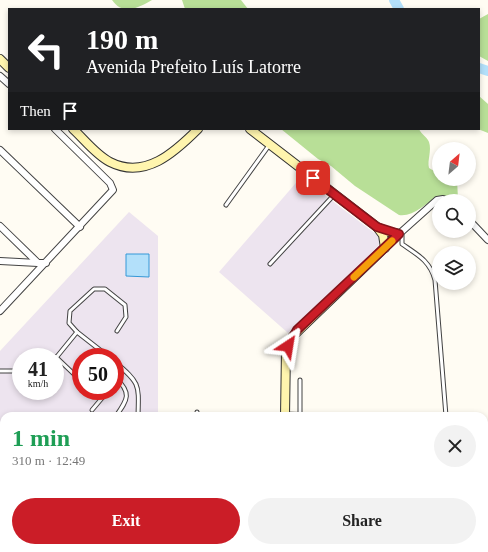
<!DOCTYPE html>
<meta charset="utf-8">
<style>
:root{--surface:#fff;--page:#f2f2f2;--text:#222;--muted:#767676;--accent:#cb1d27}
body{margin:0;font-family:"Times New Roman",serif;background:var(--page);color:var(--text);height:100vh;display:flex;flex-direction:column;font-size:15px;white-space:nowrap}
*{box-sizing:border-box;margin:0}
p{font-size:13px;color:var(--muted)}
.icon{flex:none;width:22px;height:22px;fill:none;stroke:currentColor;stroke-width:2;stroke-linecap:round;stroke-linejoin:round}
.map{position:relative;flex:1;overflow:hidden}
.details{position:absolute;left:0px;top:412px;width:488px;height:140px;display:flex;flex-direction:column;background:var(--surface);border-radius:12px 12px 0 0;box-shadow:0 2px 6px #0003}
.details>*{flex:none}
.top-card{position:absolute;left:8px;top:8px;width:472px;height:122px;border-radius:0px;box-shadow:0 2px 6px #0003;background:#202124;color:#fff;overflow:hidden}
.needle{width:26px;rotate:28deg}
.buttons{position:absolute;left:432px;top:142px;display:grid;gap:8px}
.buttons a{display:grid;place-items:center;width:44px;height:44px;border-radius:50%;background:var(--surface);box-shadow:0 2px 6px #0003;font-size:20px}
.speed{position:absolute;left:12px;top:348px;display:flex;gap:8px;font-size:20px;font-weight:700;text-align:center}
.speed>*{display:grid;place-content:center;width:52px;height:52px;border-radius:50%;background:var(--surface);box-shadow:0 2px 6px #0003;line-height:1}
.speed small{font-size:10px;font-weight:400}
.speed .limit{border:6px solid #d22;background:#fff;color:#111}
.pin{position:absolute;display:grid;place-items:center;width:34px;height:34px;color:#fff;margin:-17px;border-radius:8px;box-shadow:0 2px 6px #0006}
.me{position:absolute;width:44px;margin:-22px;rotate:33deg;stroke-linejoin:round;filter:drop-shadow(0 0 3px #0008)}
.turn{display:flex;align-items:center;gap:14px;height:84px;padding:0 12px;font-size:18px}
.turn .icon{width:52px;height:52px;stroke-width:2.5}
.turn b{display:block;font-size:28px;line-height:34px}
.then{display:flex;align-items:center;height:38px;padding:0 12px;background:#0003;gap:8px;font-size:15px}
.round{display:grid;place-items:center;flex:none;width:42px;height:42px;border-radius:21px;background:var(--page)}
.overview{display:flex;align-items:center;justify-content:space-between;height:68px;padding:0 12px}
h1{font-size:24px;font-weight:700;line-height:30px;color:#1e9e55}
.button{display:flex;gap:8px;margin-top:auto;padding:8px 12px}
.button a{flex:1;height:46px;border-radius:24px;background:var(--accent);color:#fff;font-size:16px;font-weight:700;line-height:46px;text-align:center}
.button a+a{background:var(--page);color:var(--text)}
.map>svg:first-child{display:block}
</style>
<div class="map">
<svg width="488" height="552" viewBox="0 0 488 552">
<rect width="100%" height="100%" fill="#fffcf3"/>
<g fill="#ede4ef" fill-rule="evenodd">
<path d="M301,177L377,235L380,241L377,250L288,333L219,272Z"/>
<path d="M129,212L158,236V416H4V548H160V552H0V351ZM21,357H55V391H21ZM81,357H115V391H81Z"/>
<path d="M488,423V552H373V548H484V424Z"/>
<rect x="294" y="548" width="78" height="4"/>
</g>
<g fill="#b8df97">
<path d="M112,0H152C138,8 123,16 112,0Z"/>
<path d="M182,0H241L248,9H185Z"/>
<path d="M488,14V61L479,56V19Z"/>
<path d="M479,96L488,104V133L478,129Z"/>
<path d="M281,129H419C421,134 427,137 429,142C432,151 427,160 429,168L439,174V179H457L458,199L452,200L438,197C425,203 414,217 399,215L355,186L331,166L318,159Z"/>
</g>
<path fill="#b3e0fa" stroke="#3598d7" d="M126,254H149V277L126,276Z"/>
<g fill="none" stroke-linecap="round" stroke-linejoin="round">
<g stroke="#b3e0fa" stroke-width="10">
<path d="M394,0L399,9"/>
<path d="M479,68L488,71"/>
</g>
<defs>
<g id="service">
<path d="M226,205L270,144"/>
<path d="M402,233V244C418,255 430,261 435,280L446,416"/>
<path d="M270,264L333,196"/>
<path d="M56,357L77,377H81"/>
<path d="M109,357L77,332L69,323L70,311L94,289H105L125,305L126,317L117,331"/>
<path d="M55,359L77,332"/>
<path d="M115,362C140,383 139,384 138,416"/>
<path d="M0,371H21"/>
<path d="M115,377C132,393 128,399 116,416"/>
<path d="M92,410L108,391"/>
<path d="M197,412V416"/>
<path d="M285,414L346,416"/>
<path d="M300,416V380"/>
<path d="M484,505H488"/>
<path d="M139,548V552"/>
<path d="M270,548V552"/>
<path d="M363,548V552"/>
<path d="M379,548L380,552"/>
<path d="M459,548V552"/>
<path d="M178,552V548"/>
<path d="M319,552V548"/>
</g>
<g id="minor">
<path d="M0,76L9,84"/>
<path d="M0,150L80,227"/>
<path d="M469,220L488,240"/>
<path d="M0,226L38,263H46"/>
<path d="M399,234L437,200L443,199L449,201"/>
<path d="M0,261L38,263"/>
<path d="M0,311L113,190L110,183L55,129"/>
</g>
<g id="secondary">
<path d="M0,59L9,68"/>
<path d="M73,129C84,139 96,155 110,162C145,180 175,152 198,129"/>
<path d="M250,129L377,227L389,232L399,234"/>
<path d="M377,227L383,235L385,248"/>
<path d="M285,416L286,350L293,336L399,234"/>
<path d="M285,548V552"/>
</g>
</defs>
<use href="#service" stroke="#434343" stroke-width="5"/>
<use href="#minor" stroke="#434343" stroke-width="8"/>
<use href="#secondary" stroke="#323232" stroke-width="10"/>
<use href="#service" stroke="#fff" stroke-width="3"/>
<use href="#minor" stroke="#fff" stroke-width="6"/>
<use href="#secondary" stroke="#fff5ae" stroke-width="8"/>
</g>
<g fill="none" stroke-linecap="round" stroke-linejoin="round">
<defs>
<path id="route" d="M288,346L297,330L399,234L377,227L313,178"/>
</defs>
<use href="#route" stroke="#841319" stroke-width="10"/>
<use href="#route" stroke="#cb1d27" stroke-width="7"/>
<path stroke="#f59e0b" stroke-width="7" d="M354,277L392,241"/>
</g>
</svg>
<div class="buttons">
<a><svg class="needle" viewBox="-14 -14 28 28"><path d="M0-13l5 13h-10z" fill="#e53935"/><path d="M0 13l5-13h-10z" fill="#767676"/></svg></a>
<a><svg class="icon" aria-label="search" viewBox="0 0 24 24"><circle cx="10" cy="10" r="6"/><path d="M15 15l6 6"/></svg></a>
<a><svg class="icon" aria-label="layers" viewBox="0 0 24 24"><path d="M12 4l9 5-9 5-9-5zM3 14l9 5 9-5"/></svg></a>
</div>
<div class="speed"><div>41<small>km/h</small></div><div class="limit">50</div></div>
<div class="pin" style="left:313px;top:178px;background:#d93025"><svg class="icon" aria-label="arrive" viewBox="0 0 24 24"><path d="M6 21V4h12l-3 4 3 4H6"/></svg></div>
<svg class="me" style="left:288px;top:346px" viewBox="-20 -20 40 40"><path d="M0-17L14 15 0 8-14 15z" fill="#cb1d27" stroke="#fff" stroke-width="4"/></svg>
<div class="top-card">
<div class="turn"><svg class="icon" aria-label="left" viewBox="0 0 24 24"><path d="M17 20v-9H6M10 6l-5 5 5 5"/></svg><div><b>190 m</b>Avenida Prefeito Luís Latorre</div></div>
<div class="then">Then<svg class="icon" aria-label="arrive" viewBox="0 0 24 24"><path d="M6 21V4h12l-3 4 3 4H6"/></svg></div>
</div>
<section class="details">
<div class="overview"><div><h1>1 min</h1><p>310 m · 12:49</p></div><a class="round"><svg class="icon" aria-label="close" viewBox="0 0 24 24"><path d="M6 6l12 12M18 6L6 18"/></svg></a></div>
<div class="button"><a>Exit</a><a>Share</a></div>
</section>
</div>
